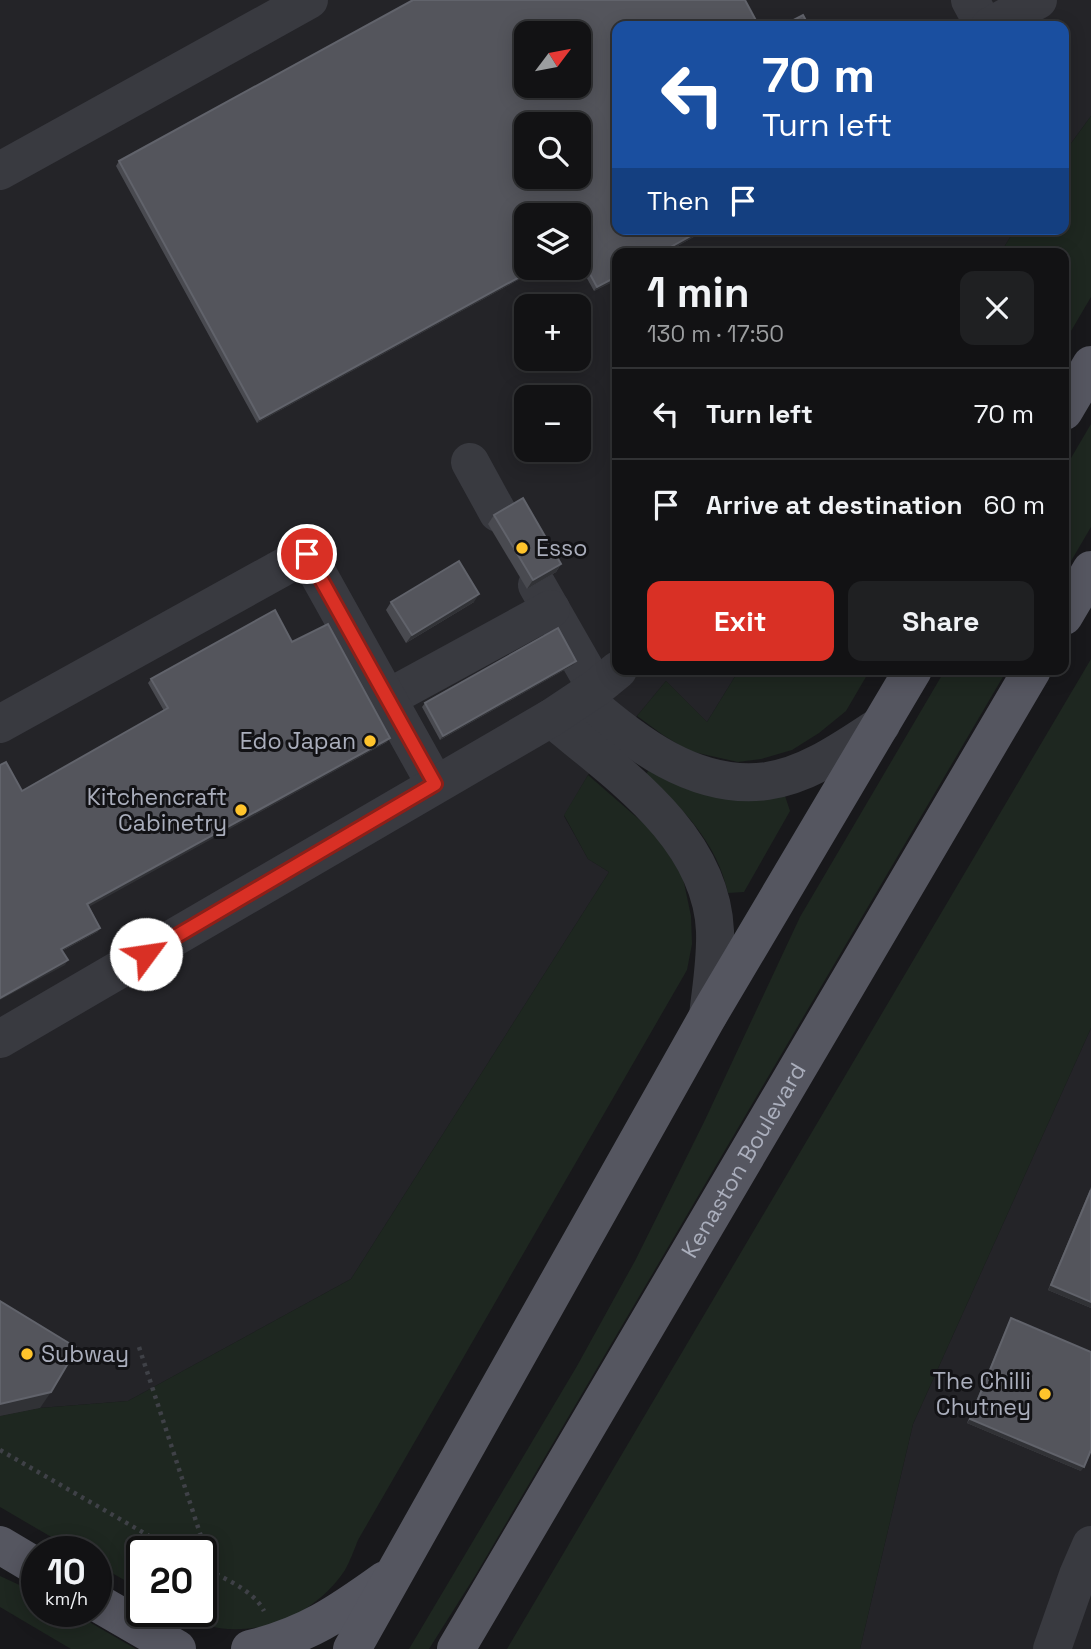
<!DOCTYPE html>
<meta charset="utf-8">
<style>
:root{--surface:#121214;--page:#1f2022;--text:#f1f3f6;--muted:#9c9ea0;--line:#313234;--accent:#d93025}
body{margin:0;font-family:"Space Grotesk",sans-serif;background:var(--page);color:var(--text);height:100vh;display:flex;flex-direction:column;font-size:26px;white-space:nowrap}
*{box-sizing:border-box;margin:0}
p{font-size:23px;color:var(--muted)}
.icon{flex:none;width:38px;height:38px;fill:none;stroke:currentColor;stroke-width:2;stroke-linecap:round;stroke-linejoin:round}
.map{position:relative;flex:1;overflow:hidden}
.side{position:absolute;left:612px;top:248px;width:457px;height:427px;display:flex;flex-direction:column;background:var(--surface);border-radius:14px;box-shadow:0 4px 18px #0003,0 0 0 2px var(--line)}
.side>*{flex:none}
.hud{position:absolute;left:612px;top:21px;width:457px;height:214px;border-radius:14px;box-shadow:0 4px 18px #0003,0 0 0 2px var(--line);background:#1a4fa0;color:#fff;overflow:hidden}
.needle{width:46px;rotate:58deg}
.tools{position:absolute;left:514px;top:21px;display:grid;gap:14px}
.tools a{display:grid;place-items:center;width:77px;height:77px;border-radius:14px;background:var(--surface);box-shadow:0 4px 18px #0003,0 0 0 2px var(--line);font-size:35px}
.speed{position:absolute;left:21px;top:1536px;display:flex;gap:14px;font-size:35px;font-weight:700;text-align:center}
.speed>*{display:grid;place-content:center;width:91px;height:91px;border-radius:50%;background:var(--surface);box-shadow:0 4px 18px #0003,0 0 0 2px var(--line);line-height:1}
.speed small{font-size:18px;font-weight:400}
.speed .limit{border:4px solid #111;border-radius:10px;background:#fff;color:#111}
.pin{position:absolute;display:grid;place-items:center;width:60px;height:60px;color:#fff;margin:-30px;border:4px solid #fff;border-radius:50%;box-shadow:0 2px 7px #0007}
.me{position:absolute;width:77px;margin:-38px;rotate:59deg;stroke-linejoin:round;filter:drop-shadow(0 0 5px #0008)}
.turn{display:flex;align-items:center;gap:24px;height:147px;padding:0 35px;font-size:32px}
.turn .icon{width:91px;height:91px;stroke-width:2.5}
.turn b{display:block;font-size:49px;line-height:60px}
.then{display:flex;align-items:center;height:66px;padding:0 35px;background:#0003;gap:14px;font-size:26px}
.round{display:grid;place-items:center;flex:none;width:74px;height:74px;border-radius:14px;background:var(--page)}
.headline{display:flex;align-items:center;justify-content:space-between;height:119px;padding:0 35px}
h1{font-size:42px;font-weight:800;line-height:52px}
.action{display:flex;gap:14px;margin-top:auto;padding:14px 35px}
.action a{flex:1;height:80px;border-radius:14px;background:var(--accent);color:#fff;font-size:28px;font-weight:800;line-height:80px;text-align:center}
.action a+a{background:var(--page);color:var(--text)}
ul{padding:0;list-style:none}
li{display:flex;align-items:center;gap:21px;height:91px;padding:0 35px;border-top:2px solid var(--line)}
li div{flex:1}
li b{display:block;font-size:26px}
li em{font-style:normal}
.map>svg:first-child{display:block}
</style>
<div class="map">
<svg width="1091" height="1649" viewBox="0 0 1091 1649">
<rect width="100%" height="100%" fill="#18181b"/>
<g fill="#242428" fill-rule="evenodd">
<path d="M0,0H1091V116L1064,153V26H618V229H1015L1000,254H618V670H739L707,722L666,681L588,775L564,816L588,859L609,872L351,1279L128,1401L40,1408L0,1416ZM527,33H579V86H527ZM527,124H579V177H527ZM527,215H579V268H527ZM527,306H579V359H527ZM527,397H579V450H527Z"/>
<path d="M1091,1028V1649H860L913,1424Z"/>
</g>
<g fill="#1e2720">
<path d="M1091,116V297L1064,343V254H1000L1015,229H1064V153Z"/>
<path d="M1091,424V527L1064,573V470Z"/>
<path d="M1091,659V1028L913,1424L860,1649H507Z"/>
<path d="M739,670H870L846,711L819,733L792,750L761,759L738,762L689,751L663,735L637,716L666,681L707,722Z"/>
<path d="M945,670H1007L475,1576L429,1649H409L577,1366L636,1259L705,1120L800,917Z"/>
<path d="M649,769L784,793L790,811L744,892L728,893C717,843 683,808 646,775Z"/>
<path d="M588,775L657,835L683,878L691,916L692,944L687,970L358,1540C354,1550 350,1561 345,1570C318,1611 268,1635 219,1628C205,1626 192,1618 180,1612H201V1552H142V1590L96,1564V1552H77L0,1507V1416L40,1408L128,1401L351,1279L609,872L588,859L564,815Z"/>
<path d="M0,1576L37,1593V1612H72L136,1649H71L0,1607Z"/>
</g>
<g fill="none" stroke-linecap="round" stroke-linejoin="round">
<g stroke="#3f4147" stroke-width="4.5" stroke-dasharray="3.5 5" stroke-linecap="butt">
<path d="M139,1347L213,1573"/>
<path d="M0,1450L177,1552"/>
<path d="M201,1566C222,1578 253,1589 264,1611"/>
</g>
<g stroke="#393a40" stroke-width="38">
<path d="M970,0L984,26"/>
<path d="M990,26L1038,0"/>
<path d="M0,171L309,0"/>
<path d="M470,462L498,513"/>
<path d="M537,585L596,688"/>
<path d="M388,698L551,609"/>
<path d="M583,698C633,742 696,791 767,781C809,775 847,747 881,725"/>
<path d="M551,718C618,774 711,836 715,931C716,960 711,988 708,1016"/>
<path d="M0,724L307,554L435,784"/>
<path d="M0,1039L551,718L596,688L618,670"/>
<path d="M1052,1649L1078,1575L1091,1545"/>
</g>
<g stroke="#555660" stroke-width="38">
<path d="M1064,411L1091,365"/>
<path d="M1064,616L1091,570"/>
<path d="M0,1545L37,1567"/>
<path d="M96,1602L177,1649"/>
<path d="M250,1649C306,1636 339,1613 385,1580"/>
<path d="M352,1649L708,1016L913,670"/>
<path id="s1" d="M456,1649L1032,670"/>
</g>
</g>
<g fill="#494a50" fill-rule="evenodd">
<path d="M413,0H745L759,26H618V229H708L663,254H618V279L594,291L579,264V215H527V268H540L257,423L116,166L119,161ZM527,33H579V86H527ZM527,124H579V177H527Z"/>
<path d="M618,399V420L610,406L613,402Z"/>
<path d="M494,515L561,564L556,572L527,589L488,524Z"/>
<path d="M391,602H474L406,643L386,610Z"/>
<path d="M292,642L387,742L89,906L100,928L97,932L62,951L65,965L22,791L164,711L148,683L151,679Z"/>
<path d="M573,665L440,740L422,707L425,703Z"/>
<path d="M1091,1187V1308L1048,1290Z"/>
<path d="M1011,1318L1081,1471L967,1423L1009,1322Z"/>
</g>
<g fill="#313236">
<path d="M703,229H708L663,254H658Z"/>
<path d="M536,268H540L257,423L260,419Z"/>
<path d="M618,276V279L594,291L597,287Z"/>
<path d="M561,564L556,572L527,589L533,580Z"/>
<path d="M479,594L474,602L406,643L412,635Z"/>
<path d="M576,661L573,665L440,740L443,736Z"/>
<path d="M390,738L387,742L85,909L87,904Z"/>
<path d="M100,928L97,932L58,953L61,949Z"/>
<path d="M68,960L65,965L0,1000V998Z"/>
<path d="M1051,1285L1091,1302V1308L1048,1290Z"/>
<path d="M51,1392L40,1408L0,1416V1404Z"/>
<path d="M970,1419L1084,1467L1081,1471L967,1423Z"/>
</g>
<g fill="#54555c" stroke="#61636b" stroke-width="2" fill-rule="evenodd">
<path d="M413,0H745L759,26H618V229H703L658,254H618V276L597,287L579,254V215H527V268H536L260,419L119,161ZM527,33H579V86H527ZM527,124H579V177H527Z"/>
<path d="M803,15L809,26H782Z"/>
<path d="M618,399V411L613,402Z"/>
<path d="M523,498L561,564L533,580L494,515Z"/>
<path d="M459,561L479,594L412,635L391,602Z"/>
<path d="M275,610L292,642L328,624L390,738L87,904L100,928L61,949L68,960L0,998V765L6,762L22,791L168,708L151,679Z"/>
<path d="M558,628L576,661L443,736L425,703Z"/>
<path d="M1091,1190V1302L1051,1285Z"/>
<path d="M0,1301L77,1348L51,1392L0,1404Z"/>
<path d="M1011,1318L1091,1352V1450L1084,1467L970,1419Z"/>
</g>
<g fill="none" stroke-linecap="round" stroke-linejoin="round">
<defs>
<path id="route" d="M146,954L435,784L307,554"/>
</defs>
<use href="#route" stroke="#8d1f18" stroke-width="18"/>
<use href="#route" stroke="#d93025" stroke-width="12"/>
</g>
<g fill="#ffc42c" stroke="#131316" stroke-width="2.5">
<circle cx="522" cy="548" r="7"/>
<circle cx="370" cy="741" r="7"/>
<circle cx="241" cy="810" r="7"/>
<circle cx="27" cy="1354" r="7"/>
<circle cx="1045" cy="1394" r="7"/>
</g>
<g text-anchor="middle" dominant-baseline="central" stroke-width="6" stroke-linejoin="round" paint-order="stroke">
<g font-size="23" fill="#aaaebc" stroke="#131316" text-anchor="end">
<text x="536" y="548" text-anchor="start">Esso</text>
<text x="356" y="741">Edo Japan</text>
<text x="227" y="797">Kitchencraft<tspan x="227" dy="26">Cabinetry</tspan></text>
<text x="41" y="1354" text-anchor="start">Subway</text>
<text x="1031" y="1381">The Chilli<tspan x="1031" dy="26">Chutney</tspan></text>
</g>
<g font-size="23" fill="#aaaebc" stroke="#131316">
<text stroke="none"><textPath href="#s1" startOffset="567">Kenaston Boulevard</textPath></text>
</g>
</g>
</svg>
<div class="tools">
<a><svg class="needle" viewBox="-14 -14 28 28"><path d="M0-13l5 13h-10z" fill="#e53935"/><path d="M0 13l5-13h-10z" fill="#9c9ea0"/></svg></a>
<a><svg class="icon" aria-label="search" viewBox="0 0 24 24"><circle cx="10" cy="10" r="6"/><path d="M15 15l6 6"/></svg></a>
<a><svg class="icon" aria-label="layers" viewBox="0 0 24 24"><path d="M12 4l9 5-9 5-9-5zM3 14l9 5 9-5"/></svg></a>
<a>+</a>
<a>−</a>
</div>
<div class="speed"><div>10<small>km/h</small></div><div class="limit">20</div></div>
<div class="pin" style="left:307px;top:554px;background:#d93025"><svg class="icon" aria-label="arrive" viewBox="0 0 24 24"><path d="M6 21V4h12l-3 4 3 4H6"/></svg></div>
<svg class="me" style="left:146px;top:954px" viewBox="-20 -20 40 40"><circle r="19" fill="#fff"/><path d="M0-13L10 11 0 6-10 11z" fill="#d93025"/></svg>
<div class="hud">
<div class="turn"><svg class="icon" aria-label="left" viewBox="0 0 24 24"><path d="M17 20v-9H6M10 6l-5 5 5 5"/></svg><div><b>70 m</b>Turn left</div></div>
<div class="then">Then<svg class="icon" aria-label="arrive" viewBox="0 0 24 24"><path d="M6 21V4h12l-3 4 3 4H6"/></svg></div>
</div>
<section class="side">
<div class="headline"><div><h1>1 min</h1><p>130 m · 17:50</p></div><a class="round"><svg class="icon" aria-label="close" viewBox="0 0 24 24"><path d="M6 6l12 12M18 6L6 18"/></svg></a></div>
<ul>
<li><svg class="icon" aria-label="left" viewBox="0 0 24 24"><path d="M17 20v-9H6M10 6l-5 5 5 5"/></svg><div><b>Turn left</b></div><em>70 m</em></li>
<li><svg class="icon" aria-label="arrive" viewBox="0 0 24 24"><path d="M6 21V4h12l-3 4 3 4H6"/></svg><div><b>Arrive at destination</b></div><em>60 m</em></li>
</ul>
<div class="action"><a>Exit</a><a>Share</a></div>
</section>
</div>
